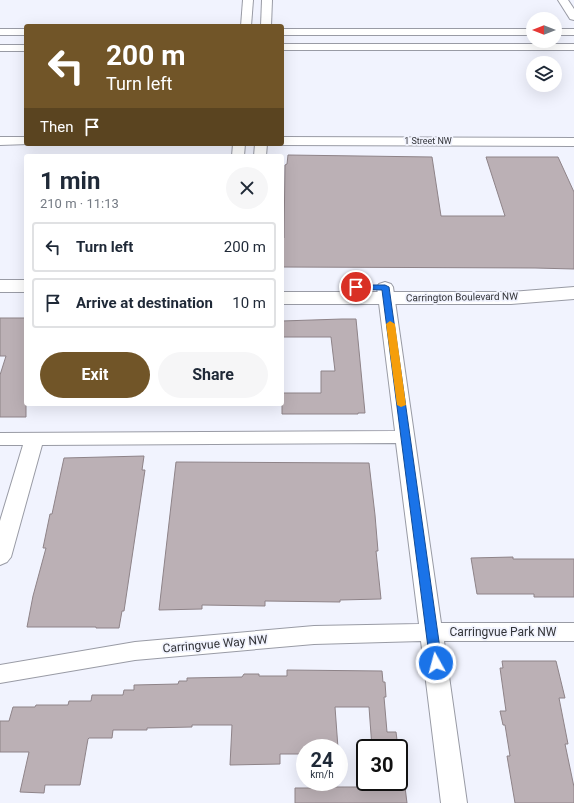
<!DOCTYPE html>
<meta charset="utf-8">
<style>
:root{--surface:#fff;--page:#f6f6f7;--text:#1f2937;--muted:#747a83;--line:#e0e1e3;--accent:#715528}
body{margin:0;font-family:Roboto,sans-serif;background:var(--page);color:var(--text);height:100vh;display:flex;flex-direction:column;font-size:15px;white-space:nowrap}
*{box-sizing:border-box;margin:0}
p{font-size:13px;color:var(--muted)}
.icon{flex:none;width:22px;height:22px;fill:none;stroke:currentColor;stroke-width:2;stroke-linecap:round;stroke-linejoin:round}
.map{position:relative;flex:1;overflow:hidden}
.side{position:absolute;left:24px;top:154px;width:260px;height:252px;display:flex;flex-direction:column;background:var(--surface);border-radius:4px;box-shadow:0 4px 16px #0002}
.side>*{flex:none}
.top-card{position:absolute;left:24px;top:24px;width:260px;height:122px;border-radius:4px;box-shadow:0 4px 16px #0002;background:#715528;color:#fff;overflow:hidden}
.needle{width:26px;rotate:270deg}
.fabs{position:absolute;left:526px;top:12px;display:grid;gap:8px}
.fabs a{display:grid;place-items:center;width:36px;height:36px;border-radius:50%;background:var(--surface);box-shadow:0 4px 16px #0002;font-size:20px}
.speed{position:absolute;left:296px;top:739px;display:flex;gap:8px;font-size:20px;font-weight:700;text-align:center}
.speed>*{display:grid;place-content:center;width:52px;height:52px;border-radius:50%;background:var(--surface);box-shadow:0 4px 16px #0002;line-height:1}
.speed small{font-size:10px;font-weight:400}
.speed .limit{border:2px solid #111;border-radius:6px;background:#fff;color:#111}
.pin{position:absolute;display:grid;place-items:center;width:34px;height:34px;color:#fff;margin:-17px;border:2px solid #fff;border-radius:50%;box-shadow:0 1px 4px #0007}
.me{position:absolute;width:44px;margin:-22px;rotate:353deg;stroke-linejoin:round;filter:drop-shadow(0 0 3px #0008)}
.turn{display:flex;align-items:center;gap:14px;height:84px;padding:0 16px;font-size:18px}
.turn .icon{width:52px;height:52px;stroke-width:2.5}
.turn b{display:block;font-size:28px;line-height:34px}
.then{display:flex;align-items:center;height:38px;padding:0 16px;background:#0003;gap:8px;font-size:15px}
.round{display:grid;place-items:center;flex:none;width:42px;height:42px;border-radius:21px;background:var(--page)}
.overview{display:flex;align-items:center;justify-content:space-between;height:68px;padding:0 16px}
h1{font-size:24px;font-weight:700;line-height:30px}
.button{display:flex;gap:8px;margin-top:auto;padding:8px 16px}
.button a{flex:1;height:46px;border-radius:24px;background:var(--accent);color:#fff;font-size:16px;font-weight:700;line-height:46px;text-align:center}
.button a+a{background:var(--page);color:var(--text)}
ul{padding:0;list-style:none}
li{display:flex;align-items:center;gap:12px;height:50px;margin:0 8px 6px;padding:0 8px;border:2px solid var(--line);border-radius:4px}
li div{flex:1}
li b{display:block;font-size:15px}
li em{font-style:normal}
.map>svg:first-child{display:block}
</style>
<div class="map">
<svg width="574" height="803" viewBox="0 0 574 803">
<rect width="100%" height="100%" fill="#f1f3fe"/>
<g fill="#bbb0b5" stroke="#8e8388">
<path d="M288,155L432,157L441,216H505L486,157H558L574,192V269L535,268L283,267L282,238H284L285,165L287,164Z"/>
<path d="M0,318H26V417H0V375L6,356H0Z"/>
<path d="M342,319H356L365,413H358V414H282V393H321V371H335L331,337H282V321Z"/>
<path d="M144,456L142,470H145L124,611H122L119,628H96V627H27L33,596L46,548H43L50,514H52L64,458Z"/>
<path d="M176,462L369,463L375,515L378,551H376L381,599L340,600V602L265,601V606L202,605V609L159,610Z"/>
<path d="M513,557V559H574V597H534V594H477L471,558Z"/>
<path d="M502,661H556L565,698H559L568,744H565L574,787V803H515L507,756H510L505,725H503L500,711H506L500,668H503Z"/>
<path d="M287,670L382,671L383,682H385L386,697H384L387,732H396L398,748H372L369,707H335L338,748H305V754H280V764L230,765L232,725H192V727L147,728V730H113L112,738H89L88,739L80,785H45L44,793L20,792L29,752H0V721H9L13,707H35L36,705H68L69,701H91L92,695H123L124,690H134V685L178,684L179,681H187V678L242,677L244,674H259V676H287Z"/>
<path d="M322,787H405L407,803H295V788H322Z"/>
</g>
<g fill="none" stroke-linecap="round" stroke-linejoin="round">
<defs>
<g id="street">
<path d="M243,0H253L251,26H241Z"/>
<path d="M262,0H272L271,26H261Z"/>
<path d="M558,0H568L574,9V20L570,19Z"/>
<rect x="0" y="29" width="26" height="6"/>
<rect x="282" y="29" width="251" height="6"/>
<rect x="555" y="29" width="19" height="6"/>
<rect x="282" y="44" width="292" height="6"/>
<rect x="0" y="45" width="26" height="6"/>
<path d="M0,137H26V144H29L0,145Z"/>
<path d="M282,137L574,138V146L282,145L279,144H282Z"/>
<path d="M233,144H245L244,156H232Z"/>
<path d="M255,144H267L266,156H254Z"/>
<path d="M385,282L391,284L393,287L441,623H574V641H444L467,803H441L421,641L314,644L135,660L0,683V665L135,642L314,626L419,624L396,443L42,445L11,557L7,562L0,565V521L23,445H0V433L395,431L377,287L379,284Z"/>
</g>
<g id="secondary">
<rect x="0" y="280" width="26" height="12"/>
<path d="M574,287V299L511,304H282V292H511Z"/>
</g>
</defs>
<use href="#street" stroke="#999ba5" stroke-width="2"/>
<use href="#secondary" stroke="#999ba5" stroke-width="2"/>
<use href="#street" fill="#fff" fill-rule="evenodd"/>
<use href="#secondary" fill="#fff" fill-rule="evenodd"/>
</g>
<path fill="#1a73e8" stroke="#114b97" d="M356,285H385L389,287L442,663L440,666L436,667L432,666L430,663L382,290L353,289L352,287Z"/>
<path fill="#f59e0b" d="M390,321L395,324L406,405L401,407L397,405L386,324Z"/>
<g text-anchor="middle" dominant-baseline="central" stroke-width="3.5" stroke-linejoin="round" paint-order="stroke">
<g font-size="9" fill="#333438" stroke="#f1f3fe">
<text x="428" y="141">1 Street NW</text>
</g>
<g font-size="10" fill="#333438" stroke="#f1f3fe">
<text transform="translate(462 297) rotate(-1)">Carrington Boulevard NW</text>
</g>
<g font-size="12" fill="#333438" stroke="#f1f3fe">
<text x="503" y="632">Carringvue Park NW</text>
<text transform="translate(215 644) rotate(-5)">Carringvue Way NW</text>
</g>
</g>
</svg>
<div class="fabs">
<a><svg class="needle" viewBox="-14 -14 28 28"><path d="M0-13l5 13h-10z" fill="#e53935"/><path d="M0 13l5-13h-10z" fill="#747a83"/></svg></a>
<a><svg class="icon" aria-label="layers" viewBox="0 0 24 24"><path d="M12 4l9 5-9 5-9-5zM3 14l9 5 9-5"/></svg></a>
</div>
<div class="speed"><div>24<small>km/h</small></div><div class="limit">30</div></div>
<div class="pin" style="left:356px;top:287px;background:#d93025"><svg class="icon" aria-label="arrive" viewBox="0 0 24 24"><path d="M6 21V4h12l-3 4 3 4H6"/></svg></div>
<svg class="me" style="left:436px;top:663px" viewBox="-20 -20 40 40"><circle r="17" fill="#1a73e8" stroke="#fff" stroke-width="3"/><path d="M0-11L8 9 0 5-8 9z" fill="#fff"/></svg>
<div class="top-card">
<div class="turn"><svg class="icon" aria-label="left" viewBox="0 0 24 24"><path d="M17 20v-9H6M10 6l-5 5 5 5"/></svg><div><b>200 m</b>Turn left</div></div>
<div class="then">Then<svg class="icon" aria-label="arrive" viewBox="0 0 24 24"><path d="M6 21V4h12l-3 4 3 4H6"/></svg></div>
</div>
<section class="side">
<div class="overview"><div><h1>1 min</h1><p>210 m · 11:13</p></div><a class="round"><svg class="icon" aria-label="close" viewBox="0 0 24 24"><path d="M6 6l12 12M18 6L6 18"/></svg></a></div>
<ul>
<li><svg class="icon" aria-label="left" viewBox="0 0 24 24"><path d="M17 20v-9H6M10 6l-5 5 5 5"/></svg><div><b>Turn left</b></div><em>200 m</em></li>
<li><svg class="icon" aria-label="arrive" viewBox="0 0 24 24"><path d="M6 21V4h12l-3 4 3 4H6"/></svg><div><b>Arrive at destination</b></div><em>10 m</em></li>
</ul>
<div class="button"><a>Exit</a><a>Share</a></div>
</section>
</div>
